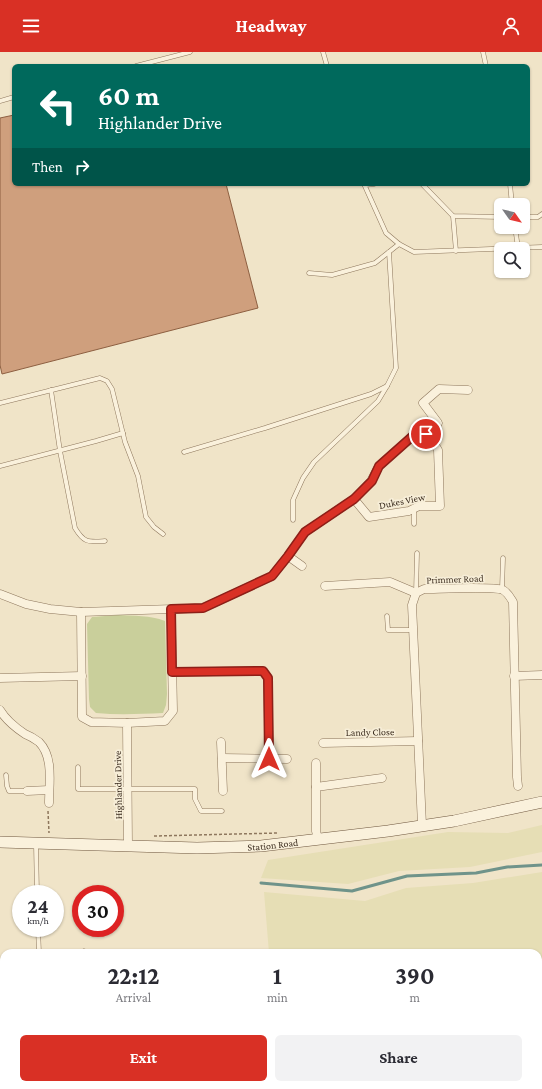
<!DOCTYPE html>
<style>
:root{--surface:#fff;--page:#f2f2f3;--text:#2b2b33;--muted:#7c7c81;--accent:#d93025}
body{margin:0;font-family:"Crimson Pro",serif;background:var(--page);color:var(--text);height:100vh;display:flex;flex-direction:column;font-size:15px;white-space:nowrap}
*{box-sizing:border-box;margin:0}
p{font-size:13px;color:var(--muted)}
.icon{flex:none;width:22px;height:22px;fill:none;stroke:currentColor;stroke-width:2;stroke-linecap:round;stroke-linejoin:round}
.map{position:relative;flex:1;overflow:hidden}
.drawer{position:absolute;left:0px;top:897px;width:542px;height:140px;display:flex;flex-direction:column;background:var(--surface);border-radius:12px 12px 0 0;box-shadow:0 1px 3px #0004}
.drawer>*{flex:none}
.top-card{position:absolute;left:12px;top:12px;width:518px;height:122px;border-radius:6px;box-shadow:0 1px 3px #0004;background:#00695c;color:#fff;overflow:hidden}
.needle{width:26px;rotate:124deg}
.fabs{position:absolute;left:494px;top:146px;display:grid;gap:8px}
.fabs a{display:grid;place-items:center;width:36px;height:36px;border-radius:6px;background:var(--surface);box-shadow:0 1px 3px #0004;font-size:20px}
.speed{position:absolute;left:12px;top:833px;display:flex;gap:8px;font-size:20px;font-weight:700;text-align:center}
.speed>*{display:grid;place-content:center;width:52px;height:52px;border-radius:50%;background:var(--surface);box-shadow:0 1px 3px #0004;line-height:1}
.speed small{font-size:10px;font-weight:400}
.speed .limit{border:6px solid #d22;background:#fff;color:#111}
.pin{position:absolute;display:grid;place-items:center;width:34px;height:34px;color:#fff;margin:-17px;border:2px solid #fff;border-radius:50%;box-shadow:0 1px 4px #0007}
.me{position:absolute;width:44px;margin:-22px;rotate:0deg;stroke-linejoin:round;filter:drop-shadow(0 0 3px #0008)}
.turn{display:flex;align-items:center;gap:14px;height:84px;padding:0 20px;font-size:18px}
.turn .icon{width:52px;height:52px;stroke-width:2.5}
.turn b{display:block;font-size:28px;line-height:34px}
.then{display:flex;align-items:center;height:38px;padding:0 20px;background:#0003;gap:8px;font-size:15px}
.eta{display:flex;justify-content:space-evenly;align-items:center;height:68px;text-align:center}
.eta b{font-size:24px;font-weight:700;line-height:28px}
.primary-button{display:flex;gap:8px;margin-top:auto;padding:8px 20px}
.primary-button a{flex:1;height:46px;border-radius:6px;background:var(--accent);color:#fff;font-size:16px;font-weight:700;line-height:46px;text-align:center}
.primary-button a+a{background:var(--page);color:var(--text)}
header{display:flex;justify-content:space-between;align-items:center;height:52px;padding:0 20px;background:var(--accent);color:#fff;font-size:18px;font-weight:700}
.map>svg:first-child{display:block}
</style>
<header><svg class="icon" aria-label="menu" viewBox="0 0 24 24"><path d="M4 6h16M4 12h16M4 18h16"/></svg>Headway<svg class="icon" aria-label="person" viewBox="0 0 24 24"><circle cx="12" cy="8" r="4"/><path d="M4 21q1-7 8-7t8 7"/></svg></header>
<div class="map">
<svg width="542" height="1037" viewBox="0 0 542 1037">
<rect width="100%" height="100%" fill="#f0e4c8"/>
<g fill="#e6deb5">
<path d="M542,773V800L470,815L399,819L348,832L261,826L268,808L448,780L508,781Z"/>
<path d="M542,820V1037H280L279,1033H538V901H269L264,840L365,849L406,836L473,831Z"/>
</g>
<path fill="#c9cf9b" d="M118,563C134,564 150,563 165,569L167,642L166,653L163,661C140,662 118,663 96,661L90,655L89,647L87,572L92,565Z"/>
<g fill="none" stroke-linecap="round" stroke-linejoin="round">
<path stroke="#6f938a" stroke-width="3" d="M261,831L352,839L407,824L476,821L507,815L542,813"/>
</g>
<path fill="#cf9f7d" stroke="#8d5f41" d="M14,63V132H226L258,256L2,322L0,313V66Z"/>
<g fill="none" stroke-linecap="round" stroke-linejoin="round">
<defs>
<g id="lane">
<path d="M323,0L327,14"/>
<path d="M483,0L486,14"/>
<path d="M136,14L190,0"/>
<path d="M0,49L14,45"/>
<path d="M364,132L386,181L399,192L414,200L542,195"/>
<path d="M422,132L453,164L501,165"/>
<path d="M510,132L512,153"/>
<path d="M365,133L374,132"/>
<path d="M453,164L456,199"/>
<path d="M523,165H538L542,162"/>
<path d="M515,175L518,196"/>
<path d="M309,221L332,223L375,211L399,192"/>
<path d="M51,338L60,399L75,476C84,491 88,490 105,489"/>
<path d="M0,351L100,326L107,329L112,337L125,390L138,424L146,465L154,475L163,482"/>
<path d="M184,400L265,376L371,342L387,334L396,316L389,200"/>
<path d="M0,414L96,389L123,381"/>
<path d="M414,457V472"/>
<path d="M293,468V448L303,426L314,410L378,349L387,334"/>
<path d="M502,537L503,506"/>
<path d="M416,541L417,501"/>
<path d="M387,564L388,578H413"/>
<path d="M78,715V737H195V747L201,759H222"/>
<path d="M6,723L7,734L9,739H27"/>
<path d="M36,792L37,842"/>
<path d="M38,876L39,901"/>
<path d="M82,901L84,899L90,901"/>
<path d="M0,951L4,952"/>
<path d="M24,1037L25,1033"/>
</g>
<g id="street">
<path d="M430,385L438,371L423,351L439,337L468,338"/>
<path d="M288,504L302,514"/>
<path d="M325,534L390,530L416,541"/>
<path d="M0,542L26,552L50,557L81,560L203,556L272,524L288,504L305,480L354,447L371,429L379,414L415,382L426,383L430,385L438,398L440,454H419L409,459L369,465L354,447"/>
<path d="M81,560L82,665L91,670L127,671L128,794"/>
<path d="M172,620L263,619L268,626L269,707"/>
<path d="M514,624L542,623"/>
<path d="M0,626L82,624"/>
<path d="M0,658C6,668 16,676 25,682C30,684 35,687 39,690C54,705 49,732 49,751"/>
<path d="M127,671L165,669L173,659L171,557"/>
<path d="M221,690L223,739"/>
<path d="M323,691L418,689"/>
<path d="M222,706L287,707"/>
<path d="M316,711V779L318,787"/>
<path d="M316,735L382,726"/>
<path d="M27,739L49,738"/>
<path d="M422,773L412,553L416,541L424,537C437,537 495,534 503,538C508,541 510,545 513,550L517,725L518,734"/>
</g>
<g id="secondary">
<path id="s1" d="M0,790L197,796L261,794L388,779L454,769L542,750"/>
</g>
</defs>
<use href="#lane" stroke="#8d765c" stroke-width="5"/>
<use href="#street" stroke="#8d765c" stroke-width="9"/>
<use href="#secondary" stroke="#6f573f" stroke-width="12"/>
<g stroke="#8d765c" stroke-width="1.5" stroke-dasharray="3 2" stroke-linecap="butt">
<path d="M48,759L49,781"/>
<path d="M154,784L278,781"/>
</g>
<use href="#lane" stroke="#faf1dc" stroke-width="4"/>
<use href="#street" stroke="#faf1dc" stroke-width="8"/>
<use href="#secondary" stroke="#faf1dc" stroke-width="11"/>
</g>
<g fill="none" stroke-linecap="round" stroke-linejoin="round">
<defs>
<path id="route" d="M269,707L268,626L263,619L172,620L171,557L203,556L272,524L288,504L305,480L354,447L372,429L379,414L415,382H426"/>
</defs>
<use href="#route" stroke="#8d1f18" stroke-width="10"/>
<use href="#route" stroke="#d93025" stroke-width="7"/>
</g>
<g text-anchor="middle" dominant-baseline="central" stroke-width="3.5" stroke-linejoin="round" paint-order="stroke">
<g font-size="10" fill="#3d2e20" stroke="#f7eed8">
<text transform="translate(402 449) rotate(-11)">Dukes View</text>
<text transform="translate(455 527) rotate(-2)">Primmer Road</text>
<text transform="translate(370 680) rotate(-1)">Landy Close</text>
<text transform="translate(118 733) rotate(-91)">Highlander Drive</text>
<text stroke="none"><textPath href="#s1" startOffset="273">Station Road</textPath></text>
</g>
</g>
</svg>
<div class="fabs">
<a><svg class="needle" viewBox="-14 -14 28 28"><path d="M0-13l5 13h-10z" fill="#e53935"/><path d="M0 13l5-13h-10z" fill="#7c7c81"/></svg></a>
<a><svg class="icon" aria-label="search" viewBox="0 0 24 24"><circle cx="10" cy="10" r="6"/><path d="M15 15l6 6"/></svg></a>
</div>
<div class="speed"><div>24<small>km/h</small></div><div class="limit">30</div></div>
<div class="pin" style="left:426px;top:382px;background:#d93025"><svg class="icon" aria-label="arrive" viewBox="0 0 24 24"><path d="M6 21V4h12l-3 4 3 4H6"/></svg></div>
<svg class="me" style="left:269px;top:707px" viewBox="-20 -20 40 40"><path d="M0-17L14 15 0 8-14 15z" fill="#d93025" stroke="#fff" stroke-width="4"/></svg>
<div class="top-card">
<div class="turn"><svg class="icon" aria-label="left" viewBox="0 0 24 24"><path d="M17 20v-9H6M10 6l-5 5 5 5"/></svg><div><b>60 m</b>Highlander Drive</div></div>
<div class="then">Then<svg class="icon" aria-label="right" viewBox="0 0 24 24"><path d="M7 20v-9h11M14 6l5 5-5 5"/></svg></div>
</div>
<section class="drawer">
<div class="eta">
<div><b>22:12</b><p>Arrival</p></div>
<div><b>1</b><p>min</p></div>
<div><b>390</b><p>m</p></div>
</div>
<div class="primary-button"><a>Exit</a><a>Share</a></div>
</section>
</div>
